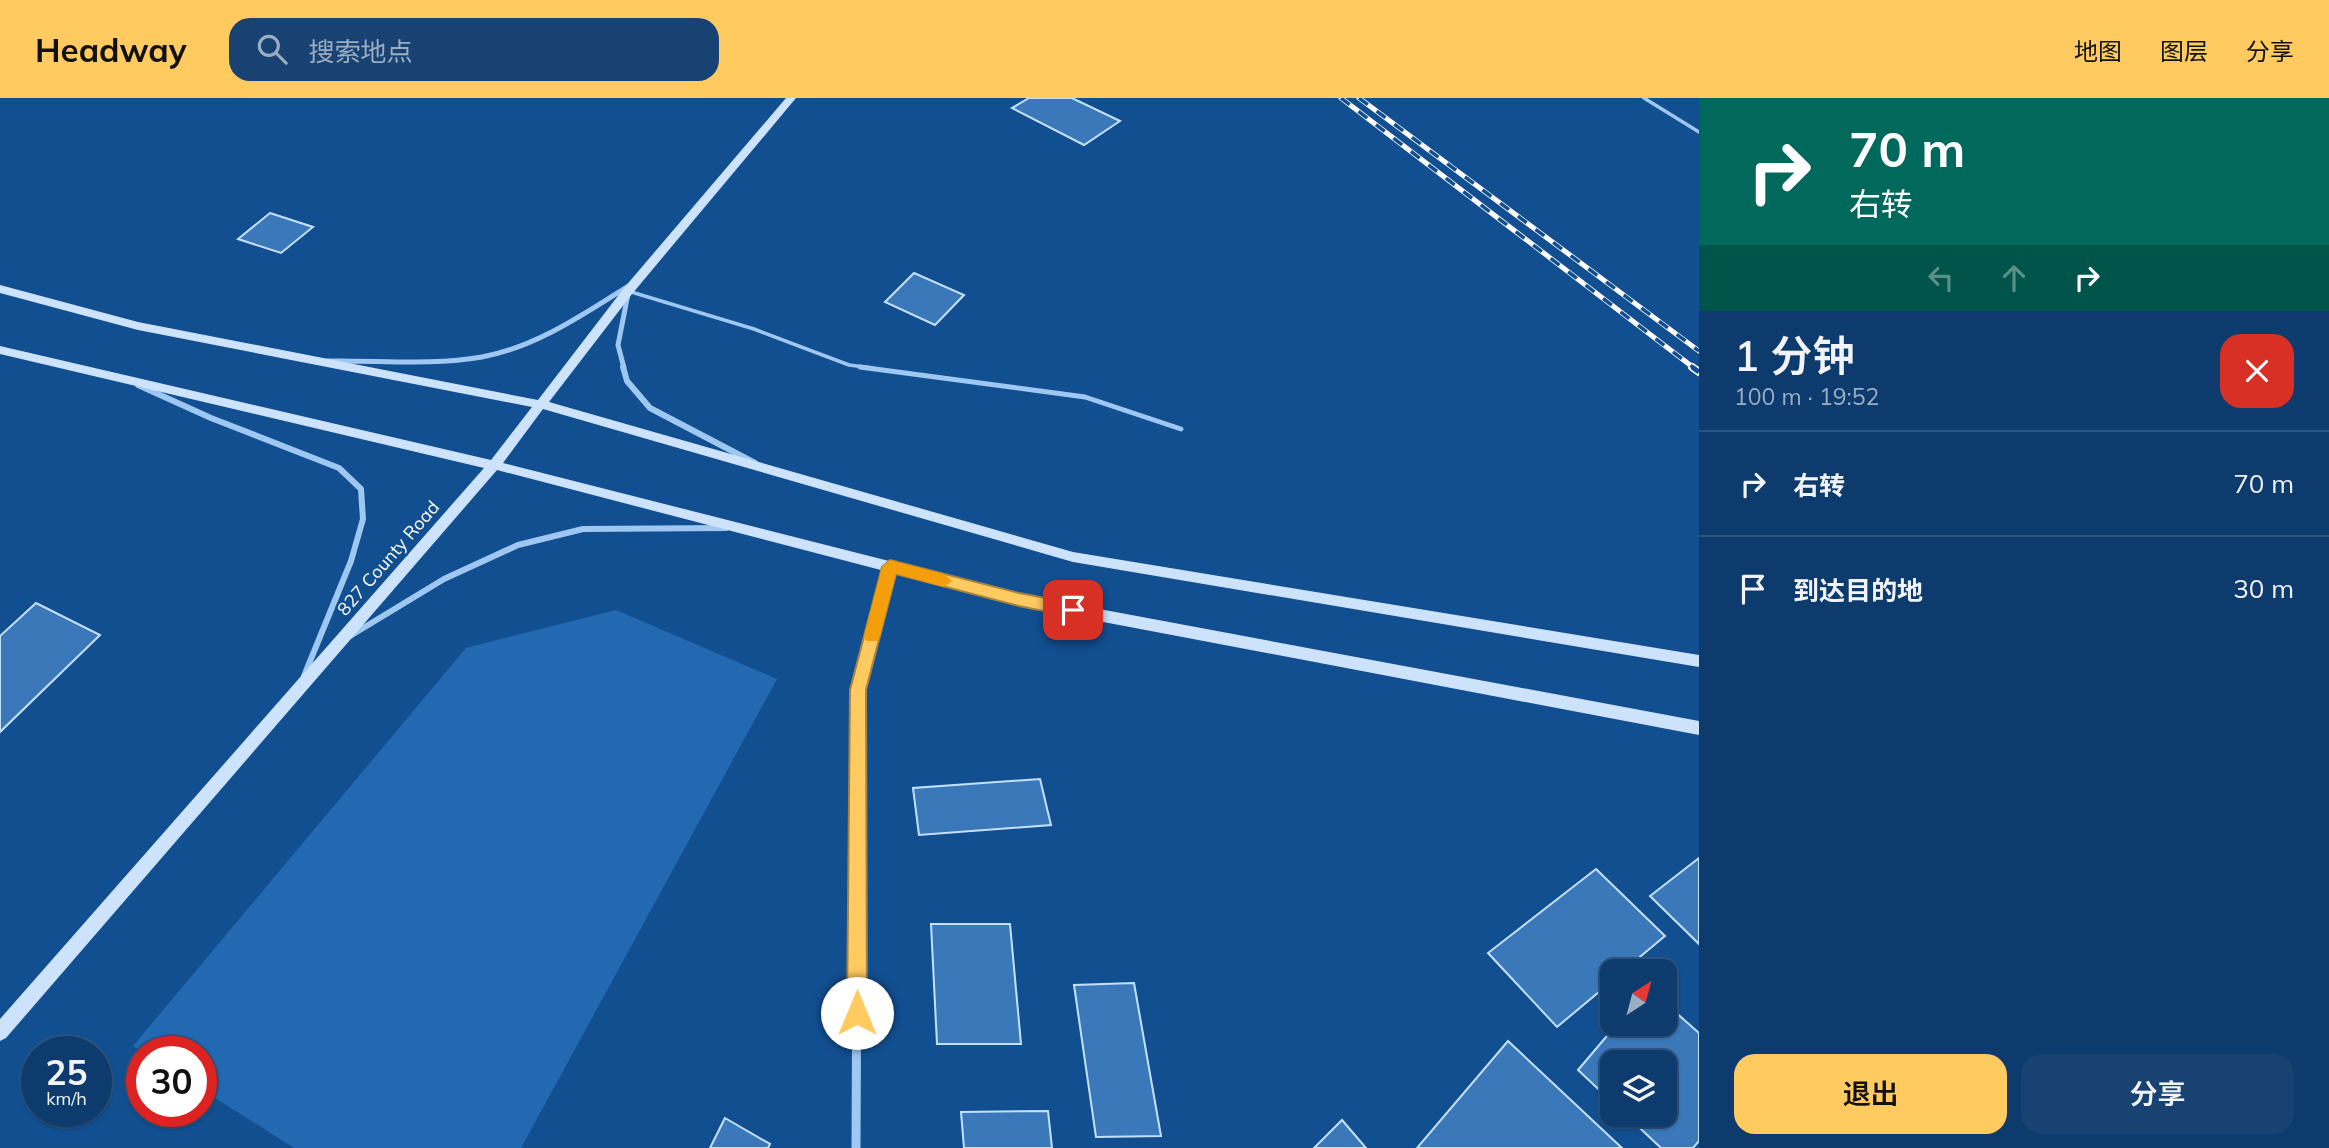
<!DOCTYPE html>
<html lang="zh">
<meta charset="utf-8">
<style>
:root{--surface:#0e3b6d;--page:#174272;--text:#f1f3f6;--muted:#9badc2;--line:#2e5580;--accent:#ffca5f}
body{margin:0;font-family:Mulish,"Noto Sans SC",sans-serif;background:var(--page);color:var(--text);height:100vh;display:flex;flex-direction:column;font-size:26px;white-space:nowrap}
*{box-sizing:border-box;margin:0}
p{font-size:23px;color:var(--muted)}
.icon{flex:none;width:38px;height:38px;fill:none;stroke:currentColor;stroke-width:2;stroke-linecap:round;stroke-linejoin:round}
.map{position:relative;flex:1;overflow:hidden}
.drawer{display:flex;flex-direction:column;background:var(--surface);width:630px}
.drawer>*{flex:none}
.top-card{background:#00695c;color:#fff;overflow:hidden}
.needle{width:46px;rotate:36deg}
.tools{position:absolute;left:1600px;top:861px;display:grid;gap:14px}
.tools a{display:grid;place-items:center;width:77px;height:77px;border-radius:14px;background:var(--surface);box-shadow:0 2px 5px #0004,0 0 0 2px var(--line);font-size:35px}
.speed{position:absolute;left:21px;top:938px;display:flex;gap:14px;font-size:35px;font-weight:700;text-align:center}
.speed>*{display:grid;place-content:center;width:91px;height:91px;border-radius:50%;background:var(--surface);box-shadow:0 2px 5px #0004,0 0 0 2px var(--line);line-height:1}
.speed small{font-size:18px;font-weight:400}
.speed .limit{border:10px solid #d22;background:#fff;color:#111}
.pin{position:absolute;display:grid;place-items:center;width:60px;height:60px;color:#fff;margin:-30px;border-radius:14px;box-shadow:0 4px 10px #0006}
.me{position:absolute;width:77px;margin:-38px;rotate:0deg;stroke-linejoin:round;filter:drop-shadow(0 0 5px #0008)}
.turn{display:flex;align-items:center;gap:24px;height:147px;padding:0 35px;font-size:32px}
.turn .icon{width:91px;height:91px;stroke-width:2.5}
.turn b{display:block;font-size:49px;line-height:60px}
.lanes{display:flex;align-items:center;height:66px;padding:0 35px;background:#0003;justify-content:center;gap:35px;direction:ltr}
.lanes .off{opacity:.35}
.round{display:grid;place-items:center;flex:none;width:74px;height:74px;border-radius:21px;background:var(--page)}
.summary{display:flex;align-items:center;justify-content:space-between;height:119px;padding:0 35px}
h1{font-size:42px;font-weight:600;line-height:52px}
.cta{display:flex;gap:14px;margin-top:auto;padding:14px 35px}
.cta a{flex:1;height:80px;border-radius:21px;background:var(--accent);color:#111;font-size:28px;font-weight:600;line-height:80px;text-align:center}
.cta a+a{background:var(--page);color:var(--text)}
ul{padding:0;list-style:none}
li{display:flex;align-items:center;gap:21px;height:105px;padding:0 35px;border-top:2px solid var(--line)}
li div{flex:1}
li b{display:block;font-size:26px}
li em{font-style:normal}
header{display:flex;align-items:center;gap:42px;box-sizing:border-box;height:98px;padding:0 35px;background:var(--accent);color:#111}
header strong{font-size:33px}
nav{display:flex;gap:38px;margin-inline-start:auto;font-size:24px}
.search{width:490px;height:63px;background:var(--page);display:flex;align-items:center;gap:18px;box-sizing:border-box;padding:0 24px;border-radius:21px;color:var(--muted);font-size:26px}
main{display:flex;flex:1;min-height:0}
.map>svg:first-child{display:block}
</style>
<header>
<strong>Headway</strong>
<div class="search"><svg class="icon" aria-label="search" viewBox="0 0 24 24"><circle cx="10" cy="10" r="6"/><path d="M15 15l6 6"/></svg>搜索地点</div>
<nav><a>地图</a><a>图层</a><a>分享</a></nav>
</header>
<main>
<div class="map">
<svg width="1699" height="1050" viewBox="0 0 1699 1050">
<rect width="100%" height="100%" fill="#124f91"/>
<path fill="#2369b1" d="M616,512L777,581L521,1050H294L201,991V954H142L133,948L466,550Z"/>
<g fill="#3a78ba" stroke="#c5e1fd" stroke-width="2">
<path d="M1029,0H1072L1120,23L1084,47L1012,10Z"/>
<path d="M270,115L313,129L281,155L238,141Z"/>
<path d="M914,175L964,197L935,227L885,204Z"/>
<path d="M36,505L100,537L0,634V538Z"/>
<path d="M1040,681L1051,727L919,737L913,690Z"/>
<path d="M1699,760V846L1650,798Z"/>
<path d="M1596,771L1665,838L1623,873H1612V883L1557,929L1488,855Z"/>
<path d="M931,826H1010L1021,946H937Z"/>
<path d="M1134,885L1161,1038L1096,1039L1074,887Z"/>
<path d="M1664,904L1699,935V1043L1693,1050H1661L1626,1017H1664V964H1612V1004L1578,972L1617,926H1664Z"/>
<path d="M1508,943L1622,1050H1417Z"/>
<path d="M1048,1013L1052,1050H964L961,1014Z"/>
<path d="M725,1020L770,1046L768,1050H710Z"/>
<path d="M1342,1022L1366,1050H1314Z"/>
</g>
<g fill="none" stroke-linecap="round" stroke-linejoin="round">
<g stroke="#9ec7f2" stroke-width="3.5">
<path d="M1644,0L1699,34"/>
<path d="M628,193L754,231L849,267L873,270"/>
</g>
<path stroke="#9ec7f2" stroke-width="5" d="M860,269L1085,299L1181,331"/>
<g stroke="#9ec7f2" stroke-width="5">
<path d="M327,263C378,262 431,268 482,259C536,249 584,216 630,187"/>
<path d="M624,270L618,247L628,196"/>
</g>
<g stroke="#9ec7f2" stroke-width="6">
<path d="M623,269L627,283L650,310L755,365"/>
<path d="M138,287L211,320L339,370L361,391L363,421L351,463L304,578"/>
<path d="M350,538L444,481L518,447L583,431L726,430"/>
<path d="M858,614V592L890,469"/>
</g>
<path stroke="#9ec7f2" stroke-width="9" d="M856,1050L858,612"/>
<path fill="#cde3fc" fill-rule="evenodd" d="M786,0H796L632,196L549,304L1073,454L1699,557V569L1073,464L543,311L503,365L1019,496L1699,623V637L1019,508L497,372L6,940L0,943V921L484,370L0,256V248L491,362L532,309L138,232L0,195V187L138,224L538,302L624,190Z"/>
<defs>
<g id="rail-far1">
<path d="M1341,0L1694,270"/>
<path d="M1359,0L1699,253"/>
</g>
<path id="rail" d="M1692,269L1699,274"/>
</defs>
<use href="#rail-far1" stroke="#fff" stroke-width="5"/>
<use href="#rail" stroke="#fff" stroke-width="8"/>
<use href="#rail-far1" stroke="#124f91" stroke-width="3.5" stroke-dasharray="11" stroke-linecap="butt"/>
<use href="#rail" stroke="#124f91" stroke-width="5" stroke-dasharray="15" stroke-linecap="butt"/>
</g>
<path fill="#ffca5f" stroke="#a6833e" stroke-width="2" d="M890,462L1019,495L1073,505L1079,507L1081,512L1079,517L1073,519L1019,508L896,476L866,592L867,915L864,923L857,925L850,923L847,915L850,592L882,469Z"/>
<path fill="#f59e0b" d="M890,462L944,476L952,483L944,489L896,476L880,538L878,543H866L864,538L882,469Z"/>
<g text-anchor="middle" dominant-baseline="central" stroke-width="5" stroke-linejoin="round" paint-order="stroke">
<g font-size="18" fill="#fff" stroke="#124f91">
<text transform="translate(388 460) rotate(-49)">827 County Road</text>
</g>
</g>
</svg>
<div class="tools">
<a><svg class="needle" viewBox="-14 -14 28 28"><path d="M0-13l5 13h-10z" fill="#e53935"/><path d="M0 13l5-13h-10z" fill="#9badc2"/></svg></a>
<a><svg class="icon" aria-label="layers" viewBox="0 0 24 24"><path d="M12 4l9 5-9 5-9-5zM3 14l9 5 9-5"/></svg></a>
</div>
<div class="speed"><div>25<small>km/h</small></div><div class="limit">30</div></div>
<div class="pin" style="left:1073px;top:512px;background:#d93025"><svg class="icon" aria-label="arrive" viewBox="0 0 24 24"><path d="M6 21V4h12l-3 4 3 4H6"/></svg></div>
<svg class="me" style="left:857px;top:915px" viewBox="-20 -20 40 40"><circle r="19" fill="#fff"/><path d="M0-13L10 11 0 6-10 11z" fill="#ffca5f"/></svg>
</div>
<section class="drawer">
<div class="top-card">
<div class="turn"><svg class="icon" aria-label="right" viewBox="0 0 24 24"><path d="M7 20v-9h11M14 6l5 5-5 5"/></svg><div><b>70 m</b>右转</div></div>
<div class="lanes"><svg class="icon off" aria-label="left" viewBox="0 0 24 24"><path d="M17 20v-9H6M10 6l-5 5 5 5"/></svg><svg class="icon off" aria-label="ahead" viewBox="0 0 24 24"><path d="M12 20V5M6 11l6-6 6 6"/></svg><svg class="icon" aria-label="right" viewBox="0 0 24 24"><path d="M7 20v-9h11M14 6l5 5-5 5"/></svg></div>
</div>
<div class="summary"><div><h1>1 分钟</h1><p>100 m · 19:52</p></div><a class="round" style="background:#d93025;color:#fff"><svg class="icon" aria-label="close" viewBox="0 0 24 24"><path d="M6 6l12 12M18 6L6 18"/></svg></a></div>
<ul>
<li><svg class="icon" aria-label="right" viewBox="0 0 24 24"><path d="M7 20v-9h11M14 6l5 5-5 5"/></svg><div><b>右转</b></div><em>70 m</em></li>
<li><svg class="icon" aria-label="arrive" viewBox="0 0 24 24"><path d="M6 21V4h12l-3 4 3 4H6"/></svg><div><b>到达目的地</b></div><em>30 m</em></li>
</ul>
<div class="cta"><a>退出</a><a>分享</a></div>
</section>
</main>
